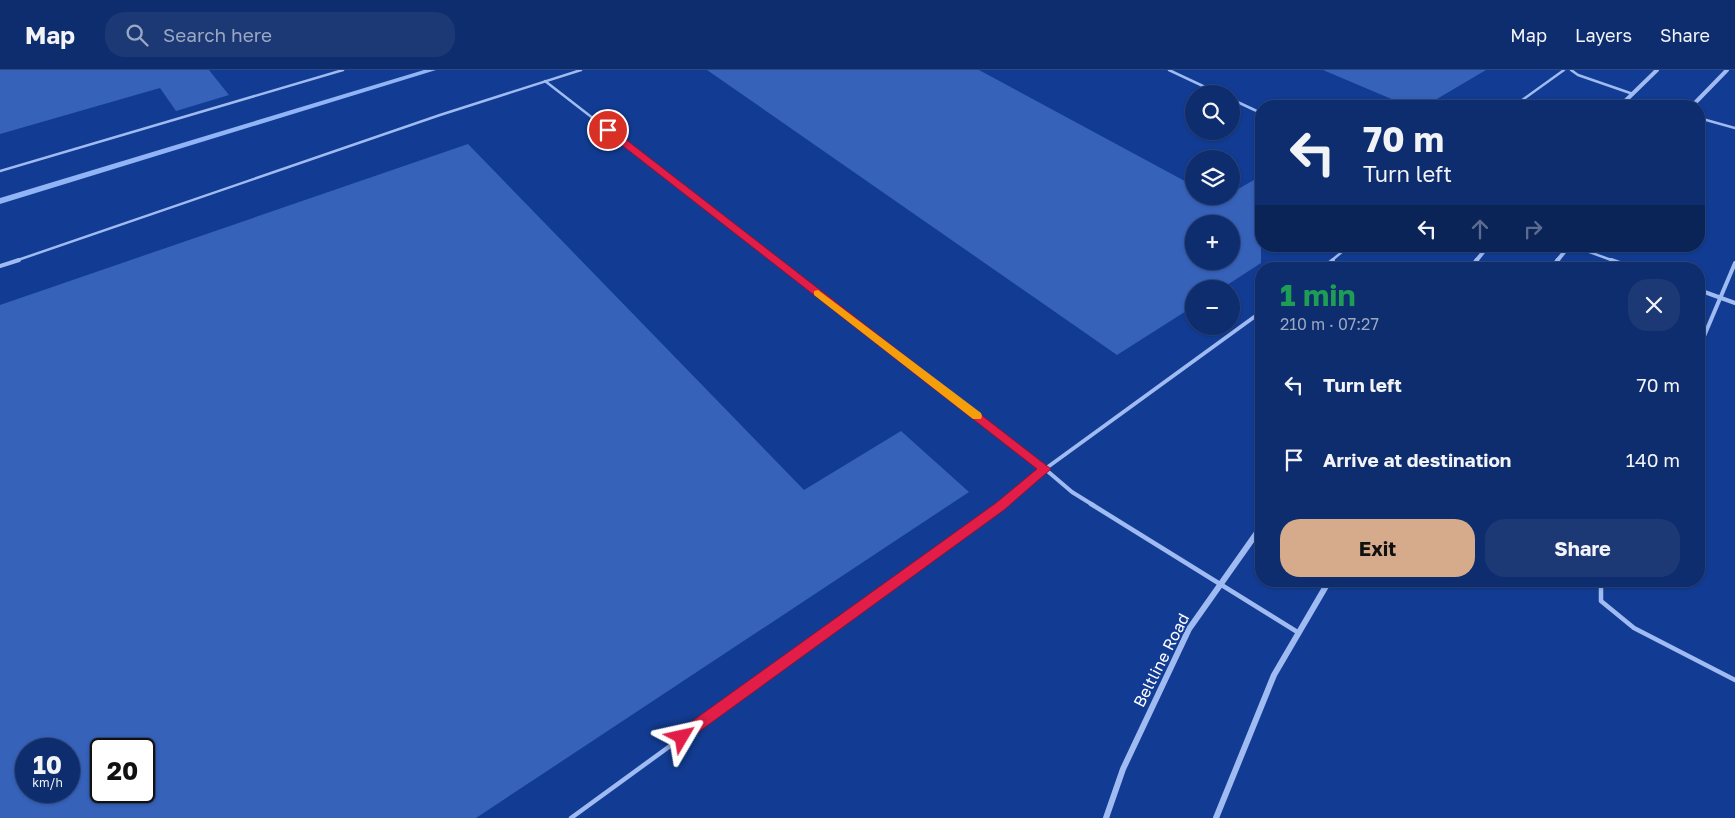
<!DOCTYPE html>
<meta charset="utf-8">
<style>
:root{--surface:#0e2d6e;--page:#1c3976;--text:#f1f3f6;--muted:#9ba8c2;--line:#2e4981;--accent:#d6ab8b}
body{margin:0;font-family:"Golos Text",sans-serif;background:var(--page);color:var(--text);height:100vh;display:flex;flex-direction:column;font-size:19px;white-space:nowrap}
*{box-sizing:border-box;margin:0}
p{font-size:16px;color:var(--muted)}
.icon{flex:none;width:28px;height:28px;fill:none;stroke:currentColor;stroke-width:2;stroke-linecap:round;stroke-linejoin:round}
.map{position:relative;flex:1;overflow:hidden}
.sheet{position:absolute;left:1255px;top:192px;width:450px;height:325px;display:flex;flex-direction:column;background:var(--surface);border-radius:20px;box-shadow:0 1px 4px #0004,0 0 0 1px var(--line)}
.sheet>*{flex:none}
.hud{position:absolute;left:1255px;top:30px;width:450px;height:152px;border-radius:20px;box-shadow:0 1px 4px #0004,0 0 0 1px var(--line);background:#0e2d6e;color:var(--text);overflow:hidden}
.buttons{position:absolute;left:1185px;top:15px;display:grid;gap:10px}
.buttons a{display:grid;place-items:center;width:55px;height:55px;border-radius:50%;background:var(--surface);box-shadow:0 1px 4px #0004,0 0 0 1px var(--line);font-size:25px}
.speed{position:absolute;left:15px;top:668px;display:flex;gap:10px;font-size:25px;font-weight:700;text-align:center}
.speed>*{display:grid;place-content:center;width:65px;height:65px;border-radius:50%;background:var(--surface);box-shadow:0 1px 4px #0004,0 0 0 1px var(--line);line-height:1}
.speed small{font-size:12px;font-weight:400}
.speed .limit{border:2px solid #111;border-radius:8px;background:#fff;color:#111}
.pin{position:absolute;display:grid;place-items:center;width:42px;height:42px;color:#fff;margin:-21px;border:2px solid #fff;border-radius:50%;box-shadow:0 1px 5px #0007}
.me{position:absolute;width:55px;margin:-28px;rotate:54deg;stroke-linejoin:round;filter:drop-shadow(0 0 4px #0008)}
.turn{display:flex;align-items:center;gap:18px;height:105px;padding:0 25px;font-size:22px}
.turn .icon{width:65px;height:65px;stroke-width:2.5}
.turn b{display:block;font-size:35px;line-height:42px}
.lanes{display:flex;align-items:center;height:48px;padding:0 25px;background:#0003;justify-content:center;gap:25px;direction:ltr}
.lanes .off{opacity:.35}
.round{display:grid;place-items:center;flex:none;width:52px;height:52px;border-radius:20px;background:var(--page)}
.summary{display:flex;align-items:center;justify-content:space-between;height:85px;padding:0 25px}
h1{font-size:30px;font-weight:700;line-height:38px;color:#1e9e55}
.action{display:flex;gap:10px;margin-top:auto;padding:10px 25px}
.action a{flex:1;height:58px;border-radius:20px;background:var(--accent);color:#111;font-size:20px;font-weight:700;line-height:58px;text-align:center}
.action a+a{background:var(--page);color:var(--text)}
ul{padding:0;list-style:none}
li{display:flex;align-items:center;gap:15px;height:75px;padding:0 25px}
li div{flex:1}
li b{display:block;font-size:19px}
li em{font-style:normal}
header{display:flex;align-items:center;gap:30px;box-sizing:border-box;height:70px;padding:0 25px;background:var(--surface);border-bottom:1px solid var(--line)}
header strong{font-size:24px}
nav{display:flex;gap:28px;margin-inline-start:auto;font-size:18px}
.search{width:350px;height:45px;background:var(--page);display:flex;align-items:center;gap:12px;box-sizing:border-box;padding:0 18px;border-radius:20px;color:var(--muted);font-size:19px}
.map>svg:first-child{display:block}
</style>
<header>
<strong>Map</strong>
<div class="search"><svg class="icon" aria-label="search" viewBox="0 0 24 24"><circle cx="10" cy="10" r="6"/><path d="M15 15l6 6"/></svg>Search here</div>
<nav><a>Map</a><a>Layers</a><a>Share</a></nav>
</header>
<div class="map">
<svg width="1735" height="748" viewBox="0 0 1735 748">
<rect width="100%" height="100%" fill="#123c93"/>
<g fill="none" stroke-linecap="round" stroke-linejoin="round">
<path fill="#91b4f6" fill-rule="evenodd" d="M424,0H436L0,134V128Z"/>
</g>
<g fill="#3662ba" fill-rule="evenodd">
<path d="M0,0H209L229,25L176,41L160,18L0,64Z"/>
<path d="M707,0H979L1194,116V126H1212L1219,130L1225,126H1231V123L1261,106V193L1221,219H1194V236L1117,285ZM1194,154H1231V191H1194Z"/>
<path d="M1323,0H1486L1425,36H1408Z"/>
<path d="M468,74L804,420L901,361L969,422L476,748H0V235ZM26,679H69V721H26ZM101,679H144V721H101Z"/>
</g>
<g fill="none" stroke-linecap="round" stroke-linejoin="round">
<g stroke="#9fbbf2" stroke-width="2.5">
<path d="M1169,0L1220,24"/>
<path d="M1571,0L1578,5L1633,24"/>
<path d="M545,11L777,191"/>
<path d="M1231,29L1261,43"/>
<path d="M1514,36L1564,0"/>
<path d="M1699,48L1735,58"/>
<path d="M0,101L343,0"/>
<path d="M1573,176L1614,191"/>
<path d="M15,191L440,45L581,0"/>
<path d="M1331,191L1349,176"/>
</g>
<g stroke="#9fbbf2" stroke-width="4">
<path d="M775,190L1045,399L1001,435"/>
<path d="M1611,190L1637,199"/>
<path d="M0,196L19,190"/>
<path d="M1321,199L1333,190"/>
<path d="M1699,220L1735,233"/>
<path d="M1699,278L1735,193"/>
<path d="M1093,435L1072,422L1045,399L1261,242"/>
</g>
<g stroke="#9fbbf2" stroke-width="4.5">
<path d="M1091,434L1299,563"/>
<path d="M1601,511V531L1634,558L1735,610"/>
<path d="M571,748L1003,434"/>
</g>
<g stroke="#9fbbf2" stroke-width="4">
<path d="M1620,36L1657,0"/>
<path d="M1692,36L1727,0"/>
<path d="M1476,191L1488,176"/>
<path d="M1557,191L1569,176"/>
</g>
<g stroke="#9fbbf2" stroke-width="4.5">
<path d="M1470,199L1477,190"/>
<path d="M1551,199L1558,190"/>
</g>
<g stroke="#9fbbf2" stroke-width="6">
<path d="M1106,748L1123,699L1189,559L1261,457"/>
<path d="M1216,748L1274,605L1329,511"/>
</g>
</g>
<path fill="#e11d48" stroke="#92132f" d="M605,58H611L1051,399L1004,440L682,674L677,672L675,667L677,662L996,433L1037,399L605,62Z"/>
<path fill="#f59e0b" d="M818,220L981,343L982,346L981,349H973L814,225V221Z"/>
<g text-anchor="middle" dominant-baseline="central" stroke-width="4" stroke-linejoin="round" paint-order="stroke">
<g font-size="16" fill="#fff" stroke="#123c93">
<text transform="translate(1161 590) rotate(-63)">Beltline Road</text>
</g>
</g>
</svg>
<div class="buttons">
<a><svg class="icon" aria-label="search" viewBox="0 0 24 24"><circle cx="10" cy="10" r="6"/><path d="M15 15l6 6"/></svg></a>
<a><svg class="icon" aria-label="layers" viewBox="0 0 24 24"><path d="M12 4l9 5-9 5-9-5zM3 14l9 5 9-5"/></svg></a>
<a>+</a>
<a>−</a>
</div>
<div class="speed"><div>10<small>km/h</small></div><div class="limit">20</div></div>
<div class="pin" style="left:608px;top:60px;background:#d93025"><svg class="icon" aria-label="arrive" viewBox="0 0 24 24"><path d="M6 21V4h12l-3 4 3 4H6"/></svg></div>
<svg class="me" style="left:682px;top:667px" viewBox="-20 -20 40 40"><path d="M0-17L14 15 0 8-14 15z" fill="#e11d48" stroke="#fff" stroke-width="4"/></svg>
<div class="hud">
<div class="turn"><svg class="icon" aria-label="left" viewBox="0 0 24 24"><path d="M17 20v-9H6M10 6l-5 5 5 5"/></svg><div><b>70 m</b>Turn left</div></div>
<div class="lanes"><svg class="icon" aria-label="left" viewBox="0 0 24 24"><path d="M17 20v-9H6M10 6l-5 5 5 5"/></svg><svg class="icon off" aria-label="ahead" viewBox="0 0 24 24"><path d="M12 20V5M6 11l6-6 6 6"/></svg><svg class="icon off" aria-label="right" viewBox="0 0 24 24"><path d="M7 20v-9h11M14 6l5 5-5 5"/></svg></div>
</div>
<section class="sheet">
<div class="summary"><div><h1>1 min</h1><p>210 m · 07:27</p></div><a class="round"><svg class="icon" aria-label="close" viewBox="0 0 24 24"><path d="M6 6l12 12M18 6L6 18"/></svg></a></div>
<ul>
<li><svg class="icon" aria-label="left" viewBox="0 0 24 24"><path d="M17 20v-9H6M10 6l-5 5 5 5"/></svg><div><b>Turn left</b></div><em>70 m</em></li>
<li><svg class="icon" aria-label="arrive" viewBox="0 0 24 24"><path d="M6 21V4h12l-3 4 3 4H6"/></svg><div><b>Arrive at destination</b></div><em>140 m</em></li>
</ul>
<div class="action"><a>Exit</a><a>Share</a></div>
</section>
</div>
